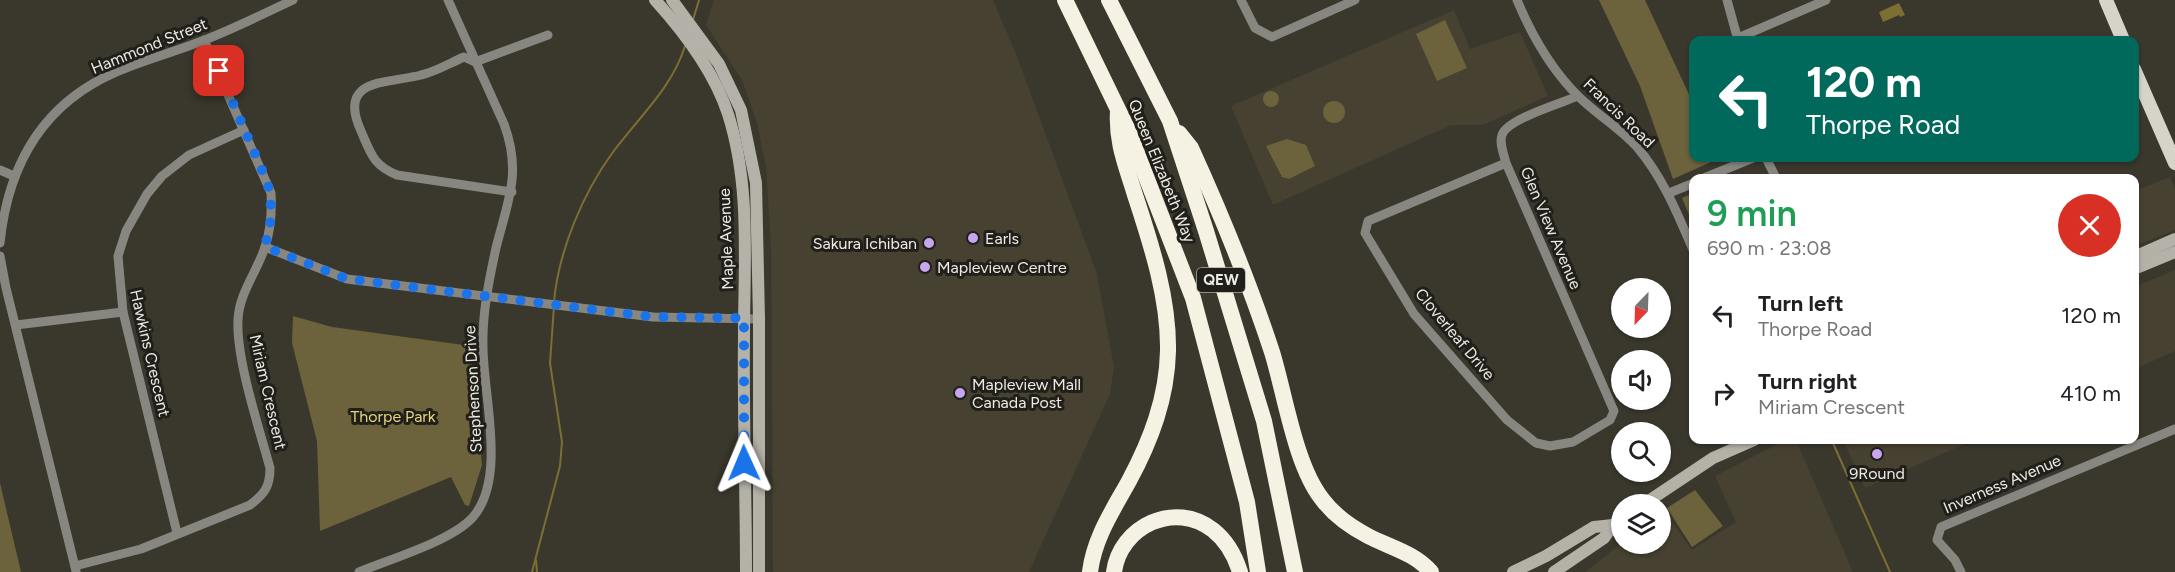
<!DOCTYPE html>
<meta charset="utf-8">
<style>
:root{--surface:#fff;--page:#f6f6f6;--text:#202124;--muted:#757577}
body{margin:0;font-family:Figtree,sans-serif;background:var(--page);color:var(--text);height:100vh;display:flex;flex-direction:column;font-size:22px;white-space:nowrap}
*{box-sizing:border-box;margin:0}
p{font-size:20px;color:var(--muted)}
.icon{flex:none;width:33px;height:33px;fill:none;stroke:currentColor;stroke-width:2;stroke-linecap:round;stroke-linejoin:round}
.map{position:relative;flex:1;overflow:hidden}
.details{position:absolute;left:1689px;top:174px;width:450px;height:270px;display:flex;flex-direction:column;background:var(--surface);border-radius:12px;box-shadow:0 2px 4px #0004}
.details>*{flex:none}
.guide{position:absolute;left:1689px;top:36px;width:450px;height:126px;border-radius:12px;box-shadow:0 2px 4px #0004;background:#00695c;color:#fff;overflow:hidden}
.needle{width:39px;rotate:203deg}
.fabs{position:absolute;left:1611px;top:278px;display:grid;gap:12px}
.fabs a{display:grid;place-items:center;width:60px;height:60px;border-radius:50%;background:var(--surface);box-shadow:0 2px 4px #0004;font-size:30px}
.pin{position:absolute;display:grid;place-items:center;width:51px;height:51px;color:#fff;margin:-26px;border-radius:12px;box-shadow:0 3px 9px #0006}
.me{position:absolute;width:66px;margin:-33px;rotate:359deg;stroke-linejoin:round;filter:drop-shadow(0 0 4px #0008)}
.turn{display:flex;align-items:center;gap:21px;height:126px;padding:0 18px;font-size:27px}
.turn .icon{width:78px;height:78px;stroke-width:2.5}
.turn b{display:block;font-size:42px;line-height:51px}
.round{display:grid;place-items:center;flex:none;width:63px;height:63px;border-radius:32px;background:var(--page)}
.overview{display:flex;align-items:center;justify-content:space-between;height:102px;padding:0 18px}
h1{font-size:36px;font-weight:600;line-height:45px;color:#1e9e55}
ul{padding:0;list-style:none}
li{display:flex;align-items:center;gap:18px;height:78px;padding:0 18px}
li div{flex:1}
li b{display:block;font-size:22px}
li em{font-style:normal}
.map>svg:first-child{display:block}
</style>
<div class="map">
<svg width="2175" height="572" viewBox="0 0 2175 572">
<rect width="100%" height="100%" fill="#3a382d"/>
<g fill="#464130">
<path d="M714,0H993L1018,59L1097,274L1114,367L1110,394L1029,572H773L771,247L766,167L757,123L742,80L706,25Z"/>
<path d="M1454,10L1470,49L1520,32L1548,96L1483,125H1451L1273,205L1231,106Z"/>
<path d="M2170,177L2175,189V230L2135,246V191Z"/>
<path d="M2175,270V351L2135,369V287Z"/>
<path d="M1786,440H1796L1853,572H1585L1622,543H1660L1661,512L1663,510L1692,550L1736,522L1715,476Z"/>
<path d="M1843,440H1974L1865,488Z"/>
</g>
<g fill="#6c623c">
<path d="M1599,0H1645L1693,103L1694,158H1720L1673,179L1640,86Z"/>
<path d="M1445,20L1467,68L1437,81L1416,34Z"/>
<circle cx="1271" cy="99" r="8"/>
<circle cx="1334" cy="112" r="11"/>
<path d="M1287,139L1306,145L1315,166L1289,179L1282,177L1266,146Z"/>
<path d="M1693,193V224L1682,198Z"/>
<path d="M293,316L332,327L471,346L482,465L469,506L465,505L451,477L320,531L317,441L292,343Z"/>
<path d="M0,483L21,572H0Z"/>
<path d="M1695,490L1723,526L1692,547L1667,508Z"/>
</g>
<path fill="#7d6e33" d="M1899,3L1905,15L1900,17L1899,15L1883,22L1879,12Z"/>
<g fill="none" stroke-linecap="round" stroke-linejoin="round">
<g stroke="#7d6e33" stroke-width="2">
<path d="M693,20L699,0"/>
<path d="M554,301C559,250 583,193 613,152C639,117 672,88 685,46"/>
<path d="M1833,443L1890,572"/>
<path d="M536,560L537,572"/>
<path d="M532,572L560,466L562,442L550,363L554,306"/>
</g>
<g stroke="#878680" stroke-width="9">
<path d="M1241,0L1255,28L1272,37L1355,0"/>
<path d="M1517,0C1532,36 1550,68 1578,96C1596,114 1620,128 1637,147C1664,179 1678,215 1694,252"/>
<path d="M1727,0L1738,40"/>
<path d="M1738,38L1826,0"/>
<path d="M1766,158L1776,178"/>
<path d="M1506,163L1368,221L1365,233L1414,314L1507,420L1536,443L1550,446L1573,442L1610,420L1614,411L1506,163C1504,155 1499,143 1502,135C1507,119 1562,103 1578,96"/>
<path d="M0,170L14,176"/>
<path d="M1704,178L1753,158"/>
<path d="M512,192L397,175C373,165 371,154 361,131C337,78 385,84 421,75C435,72 450,63 464,57L475,62L548,35"/>
<path d="M1669,193L1694,183"/>
<path d="M0,243C8,165 42,104 116,72C144,60 174,52 202,41C233,29 263,14 293,0"/>
<path d="M265,247L347,279L653,317L759,319"/>
<path d="M0,256L6,288L76,571"/>
<path d="M16,325L123,312"/>
<path d="M177,533L123,312L118,256L126,231L147,194L162,176L189,155L244,130"/>
<path d="M75,566L141,549L250,505C265,494 270,486 270,468C259,428 236,359 238,320C239,293 257,272 265,247C271,229 272,211 271,193L204,40"/>
<path d="M359,572C390,559 452,541 473,517C507,478 483,394 483,347C482,314 489,280 496,248C508,200 522,173 504,124L448,0"/>
<path d="M1961,572L1955,560L1937,540L1941,527L2175,429"/>
</g>
<g stroke="#b4b1a9" stroke-width="12">
<path d="M655,0C685,33 714,71 728,114C751,186 744,262 744,335C743,414 746,493 746,572"/>
<path d="M672,0L719,64L741,110L756,183L759,319V572"/>
<path d="M2134,257L2175,239"/>
<path d="M2134,269L2175,252"/>
<path d="M1644,504L1713,458L1754,440"/>
<path d="M1513,572L1546,556L1594,527L1613,525"/>
<path d="M1554,572L1604,538L1613,525L1622,519"/>
</g>
<g stroke="#d6d3c8" stroke-width="14">
<path d="M2106,0L2123,40"/>
<path d="M2134,69L2175,163"/>
</g>
<g stroke="#f5f2e4" stroke-width="16">
<path d="M1065,0L1128,130L1193,298L1247,502L1258,572"/>
<path d="M1109,0L1170,121L1206,231L1264,421L1295,572"/>
<path d="M1179,133L1191,148C1221,214 1249,282 1272,352C1285,394 1295,465 1322,499C1333,514 1351,527 1368,536C1389,547 1415,553 1431,572"/>
<path d="M1090,572C1094,538 1113,510 1129,481C1151,440 1167,398 1168,351C1169,298 1151,244 1135,195C1126,165 1116,143 1118,111"/>
<path d="M1114,572C1120,526 1175,500 1213,530C1227,541 1235,556 1240,572"/>
</g>
</g>
<g fill="none" stroke-linecap="round" stroke-linejoin="round">
<path stroke="#1a73e8" stroke-width="10" stroke-dasharray="0 18" d="M219,71L268,184L272,214L265,247L347,279L653,317L744,318V463"/>
</g>
<g fill="#c7a6ef" stroke="#201f1a" stroke-width="2">
<circle cx="973" cy="238" r="6"/>
<circle cx="929" cy="243" r="6"/>
<circle cx="925" cy="267" r="6"/>
<circle cx="960" cy="393" r="6"/>
<circle cx="1877" cy="454" r="6"/>
</g>
<g text-anchor="middle" dominant-baseline="central" stroke-width="6" stroke-linejoin="round" paint-order="stroke">
<rect fill="#201f1a" stroke="#afada7" stroke-width="1.5" x="1197" y="268" width="48" height="24" rx="4.5"/>
<g font-size="15" font-weight="bold" fill="#eceae3">
<text x="1221" y="280">QEW</text>
</g>
<g font-size="16" fill="#eceae3" stroke="#201f1a">
<text transform="translate(149 46) rotate(-22)">Hammond Street</text>
<text transform="translate(1619 113) rotate(44)">Francis Road</text>
<text transform="translate(1162 171) rotate(68)">Queen Elizabeth Way</text>
<text transform="translate(1551 228) rotate(67)">Glen View Avenue</text>
<text transform="translate(726 239) rotate(-92)">Maple Avenue</text>
<text transform="translate(1455 334) rotate(50)">Cloverleaf Drive</text>
<text transform="translate(150 353) rotate(77)">Hawkins Crescent</text>
<text transform="translate(473 389) rotate(-93)">Stephenson Drive</text>
<text transform="translate(268 392) rotate(77)">Miriam Crescent</text>
<text transform="translate(2002 484) rotate(-23)">Inverness Avenue</text>
</g>
<g font-size="16" fill="#eceae3" stroke="#201f1a" text-anchor="start">
<text x="985" y="238">Earls</text>
<text x="917" y="243" text-anchor="end">Sakura Ichiban</text>
<text x="937" y="267">Mapleview Centre</text>
<text x="972" y="384">Mapleview Mall<tspan x="972" dy="18">Canada Post</tspan></text>
<text x="1877" y="473" text-anchor="middle">9Round</text>
</g>
<g font-size="16" fill="#ead27b" stroke="#201f1a">
<text x="393" y="416">Thorpe Park</text>
</g>
</g>
</svg>
<div class="fabs">
<a><svg class="needle" viewBox="-14 -14 28 28"><path d="M0-13l5 13h-10z" fill="#e53935"/><path d="M0 13l5-13h-10z" fill="#757577"/></svg></a>
<a><svg class="icon" aria-label="sound" viewBox="0 0 24 24"><path d="M4 9h4l5-4v14l-5-4H4zM17 9q2 3 0 6"/></svg></a>
<a><svg class="icon" aria-label="search" viewBox="0 0 24 24"><circle cx="10" cy="10" r="6"/><path d="M15 15l6 6"/></svg></a>
<a><svg class="icon" aria-label="layers" viewBox="0 0 24 24"><path d="M12 4l9 5-9 5-9-5zM3 14l9 5 9-5"/></svg></a>
</div>
<div class="pin" style="left:219px;top:71px;background:#d93025"><svg class="icon" aria-label="arrive" viewBox="0 0 24 24"><path d="M6 21V4h12l-3 4 3 4H6"/></svg></div>
<svg class="me" style="left:744px;top:463px" viewBox="-20 -20 40 40"><path d="M0-17L14 15 0 8-14 15z" fill="#1a73e8" stroke="#fff" stroke-width="4"/></svg>
<div class="guide">
<div class="turn"><svg class="icon" aria-label="left" viewBox="0 0 24 24"><path d="M17 20v-9H6M10 6l-5 5 5 5"/></svg><div><b>120 m</b>Thorpe Road</div></div>
</div>
<section class="details">
<div class="overview"><div><h1>9 min</h1><p>690 m · 23:08</p></div><a class="round" style="background:#d93025;color:#fff"><svg class="icon" aria-label="close" viewBox="0 0 24 24"><path d="M6 6l12 12M18 6L6 18"/></svg></a></div>
<ul>
<li><svg class="icon" aria-label="left" viewBox="0 0 24 24"><path d="M17 20v-9H6M10 6l-5 5 5 5"/></svg><div><b>Turn left</b><p>Thorpe Road</p></div><em>120 m</em></li>
<li><svg class="icon" aria-label="right" viewBox="0 0 24 24"><path d="M7 20v-9h11M14 6l5 5-5 5"/></svg><div><b>Turn right</b><p>Miriam Crescent</p></div><em>410 m</em></li>
</ul>
</section>
</div>
